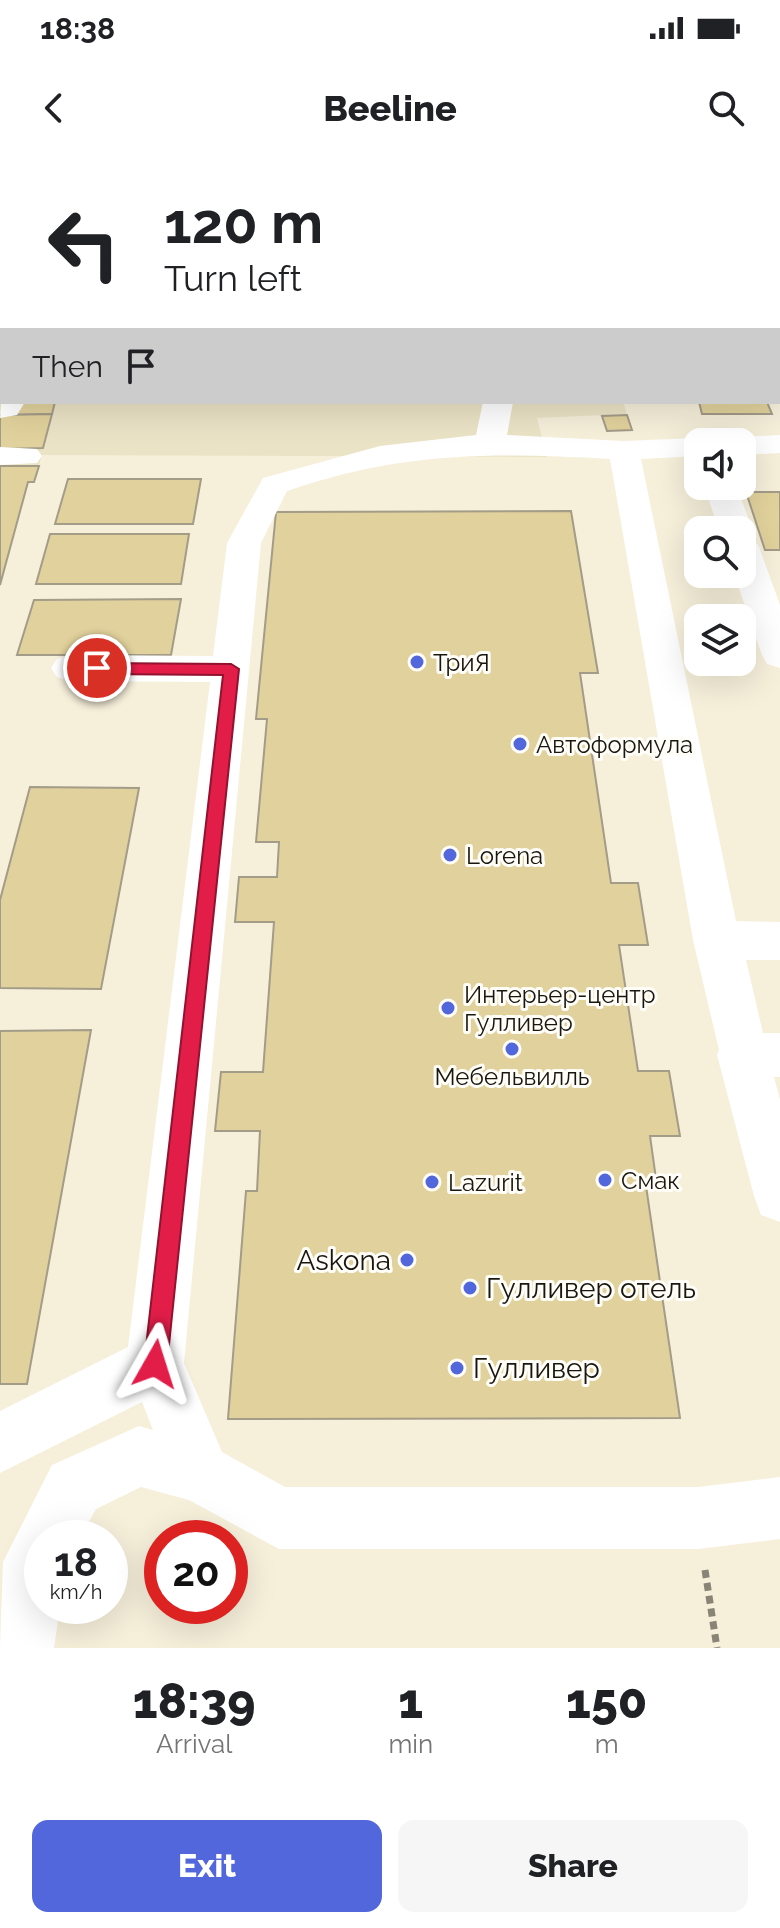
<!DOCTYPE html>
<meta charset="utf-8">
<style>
:root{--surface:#fff;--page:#f6f6f6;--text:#202124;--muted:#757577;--accent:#5267dc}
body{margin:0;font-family:Raleway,sans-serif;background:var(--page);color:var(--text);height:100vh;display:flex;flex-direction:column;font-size:30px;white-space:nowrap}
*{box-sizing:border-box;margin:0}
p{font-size:26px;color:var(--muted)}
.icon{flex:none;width:44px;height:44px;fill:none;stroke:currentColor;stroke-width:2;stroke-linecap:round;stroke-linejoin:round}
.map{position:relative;height:1488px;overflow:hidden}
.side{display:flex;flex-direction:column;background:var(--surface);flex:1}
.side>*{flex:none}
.hud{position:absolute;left:0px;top:0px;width:780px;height:244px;box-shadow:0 8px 32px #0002;background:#fff;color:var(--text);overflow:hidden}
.buttons{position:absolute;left:684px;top:268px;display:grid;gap:16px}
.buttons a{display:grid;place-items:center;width:72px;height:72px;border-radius:16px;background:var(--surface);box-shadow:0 8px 32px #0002;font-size:40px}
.speed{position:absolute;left:24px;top:1360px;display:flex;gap:16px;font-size:40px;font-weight:700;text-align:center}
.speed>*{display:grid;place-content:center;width:104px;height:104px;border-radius:50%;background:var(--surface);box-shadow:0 8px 32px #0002;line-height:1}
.speed small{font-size:20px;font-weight:400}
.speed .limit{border:12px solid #d22;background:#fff;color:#111}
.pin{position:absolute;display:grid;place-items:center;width:68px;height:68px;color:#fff;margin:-34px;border:4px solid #fff;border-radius:50%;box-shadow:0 2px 8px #0007}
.me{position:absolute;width:88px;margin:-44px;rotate:6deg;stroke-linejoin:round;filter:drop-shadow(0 0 6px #0008)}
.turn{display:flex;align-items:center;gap:28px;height:168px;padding:0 32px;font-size:36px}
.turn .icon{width:104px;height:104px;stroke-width:2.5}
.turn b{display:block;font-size:56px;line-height:68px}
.then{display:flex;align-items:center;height:76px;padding:0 32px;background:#0003;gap:16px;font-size:30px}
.eta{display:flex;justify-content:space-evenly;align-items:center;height:136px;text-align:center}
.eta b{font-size:48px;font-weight:800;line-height:56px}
.cta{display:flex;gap:16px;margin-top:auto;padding:16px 32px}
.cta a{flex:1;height:92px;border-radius:16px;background:var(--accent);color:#fff;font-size:32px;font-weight:800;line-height:92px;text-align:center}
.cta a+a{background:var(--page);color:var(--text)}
.status{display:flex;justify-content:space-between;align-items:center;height:56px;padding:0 40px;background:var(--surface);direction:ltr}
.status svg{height:22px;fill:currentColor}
header{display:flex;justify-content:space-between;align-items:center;height:104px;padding:0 32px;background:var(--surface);font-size:36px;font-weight:800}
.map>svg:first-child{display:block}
</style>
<div class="status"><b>18:38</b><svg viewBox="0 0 49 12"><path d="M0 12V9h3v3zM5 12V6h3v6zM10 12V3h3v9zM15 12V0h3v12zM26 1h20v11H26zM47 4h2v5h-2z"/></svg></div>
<header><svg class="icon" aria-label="back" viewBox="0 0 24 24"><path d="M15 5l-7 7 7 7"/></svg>Beeline<svg class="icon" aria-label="search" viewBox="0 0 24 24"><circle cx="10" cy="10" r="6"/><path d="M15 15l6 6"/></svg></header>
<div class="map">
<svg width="780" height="1488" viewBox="0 0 780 1488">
<rect width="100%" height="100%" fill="#f6efda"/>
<path fill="#ebe3c6" d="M0,0H113L2,2V242H623L627,254L537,258L547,297L42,295L34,322L28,323L0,425Z"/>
<g fill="#e1d19c" stroke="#a39c89" stroke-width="2">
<path d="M156,0H259L155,2Z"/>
<path d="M0,126H2L0,227Z"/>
<path d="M16,242H55L52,254L12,255Z"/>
<path d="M699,242H767L772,254H702Z"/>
<path d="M52,254L43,288L0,289V255Z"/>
<path d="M627,255L632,270L607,271L602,256Z"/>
<path d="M0,306H39L34,322H28L0,425Z"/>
<path d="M68,319H201L193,364H55Z"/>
<path d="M746,332H780V390H765Z"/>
<path d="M571,351L598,513H580L611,723H638L648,785H619L638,911H669L680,976H650L657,1026H646L680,1258L228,1259L246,1031H257L260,971H215L221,912H263L274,762H235L239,717H277L279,682H256L267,559H256L276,352Z"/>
<path d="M50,374H189L181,424H36Z"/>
<path d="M181,439L171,495H17L34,440Z"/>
<path d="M30,627L139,628L101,829L0,828V740Z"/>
<path d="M91,870L27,1224H0V871Z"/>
</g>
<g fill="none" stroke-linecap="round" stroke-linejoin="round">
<path stroke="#898576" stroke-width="7" stroke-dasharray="8 5" stroke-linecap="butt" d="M705,1410L717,1488"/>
<g fill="#fff" fill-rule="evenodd">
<rect x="74" y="0" width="22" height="2"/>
<rect x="410" y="0" width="22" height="2"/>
<path d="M0,40H2L0,59Z"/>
<rect x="778" y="57" width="2" height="14"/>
<rect x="0" y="78" width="2" height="14"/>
<rect x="0" y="110" width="2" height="16"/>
<path d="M2,235V242H25L17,255L0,258Z"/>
<path d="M483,242H513L507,275L624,281L698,278L710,282H698V296L641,299L736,761L780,762V800H746L763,873H780V917H774L780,940V1062L761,1055L754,1036L717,895L719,890L693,780L610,299C494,292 398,292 287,331L261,383L184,1203L222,1292L285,1327H698L780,1317V1379L698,1389H279L189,1340L141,1327L96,1349L80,1378H42V1446H60L54,1488H0L3,1402L52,1305L139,1266L153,1270L142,1242L0,1313V1251L128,1187L210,522L70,521L57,517L51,508L57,499L70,495L213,496L227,383L263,318L380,286L476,275Z"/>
<path d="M780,275V293L742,295V282H729L742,277Z"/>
<path d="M0,287L37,289L42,296L37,303L0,305Z"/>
<path d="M704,326H736L753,370L747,378L754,379L759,387L780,445V508L767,504L762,495L734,414H742V370H719Z"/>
</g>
</g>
<path fill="#e11d48" stroke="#92132f" stroke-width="2" d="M97,503L231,504L239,509L167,1204L164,1212L155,1216L147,1212L144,1204L223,515L97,514L90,508Z"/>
<g fill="#5267dc" stroke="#fefdf8" stroke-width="3">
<circle cx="417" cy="502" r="8"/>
<circle cx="520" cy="584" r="8"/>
<circle cx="450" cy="695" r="8"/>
<circle cx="448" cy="848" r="8"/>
<circle cx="512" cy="889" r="8"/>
<circle cx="605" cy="1020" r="8"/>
<circle cx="432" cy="1022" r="8"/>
<circle cx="407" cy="1100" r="8"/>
<circle cx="470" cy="1128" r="8"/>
<circle cx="457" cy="1208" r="8"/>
</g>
<g text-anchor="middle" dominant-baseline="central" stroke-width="6" stroke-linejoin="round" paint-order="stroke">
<g font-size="24" fill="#18160e" stroke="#fefdf8" text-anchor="start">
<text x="433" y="502">ТриЯ</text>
<text x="536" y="584">Автоформула</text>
<text x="466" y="695">Lorena</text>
<text x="464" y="834">Интерьер-центр<tspan x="464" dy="28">Гулливер</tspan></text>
<text x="512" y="916" text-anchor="middle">Мебельвилль</text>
<text x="621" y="1020">Смак</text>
<text x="448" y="1022">Lazurit</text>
</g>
<g font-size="28" fill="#18160e" stroke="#fefdf8" text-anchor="start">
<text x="391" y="1100" text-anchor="end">Askona</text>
<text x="486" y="1128">Гулливер отель</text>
<text x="473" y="1208">Гулливер</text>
</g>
</g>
</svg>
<div class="buttons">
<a><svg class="icon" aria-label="sound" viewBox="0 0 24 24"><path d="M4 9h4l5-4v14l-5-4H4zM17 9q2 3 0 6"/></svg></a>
<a><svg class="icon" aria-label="search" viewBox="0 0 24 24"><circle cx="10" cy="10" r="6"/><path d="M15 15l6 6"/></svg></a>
<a><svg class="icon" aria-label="layers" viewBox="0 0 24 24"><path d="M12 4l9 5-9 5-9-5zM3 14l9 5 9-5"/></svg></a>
</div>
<div class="speed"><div>18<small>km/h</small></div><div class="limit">20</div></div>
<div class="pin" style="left:97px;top:508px;background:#d93025"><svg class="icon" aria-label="arrive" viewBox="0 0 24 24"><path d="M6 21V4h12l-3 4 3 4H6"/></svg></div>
<svg class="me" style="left:155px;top:1204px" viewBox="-20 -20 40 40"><path d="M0-17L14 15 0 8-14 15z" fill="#e11d48" stroke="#fff" stroke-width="4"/></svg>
<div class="hud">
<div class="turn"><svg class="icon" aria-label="left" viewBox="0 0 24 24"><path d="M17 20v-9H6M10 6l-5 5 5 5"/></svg><div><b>120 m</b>Turn left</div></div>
<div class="then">Then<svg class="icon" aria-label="arrive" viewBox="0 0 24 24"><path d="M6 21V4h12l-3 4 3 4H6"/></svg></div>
</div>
</div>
<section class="side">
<div class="eta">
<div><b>18:39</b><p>Arrival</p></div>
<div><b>1</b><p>min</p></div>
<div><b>150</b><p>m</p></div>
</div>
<div class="cta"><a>Exit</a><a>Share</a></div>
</section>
